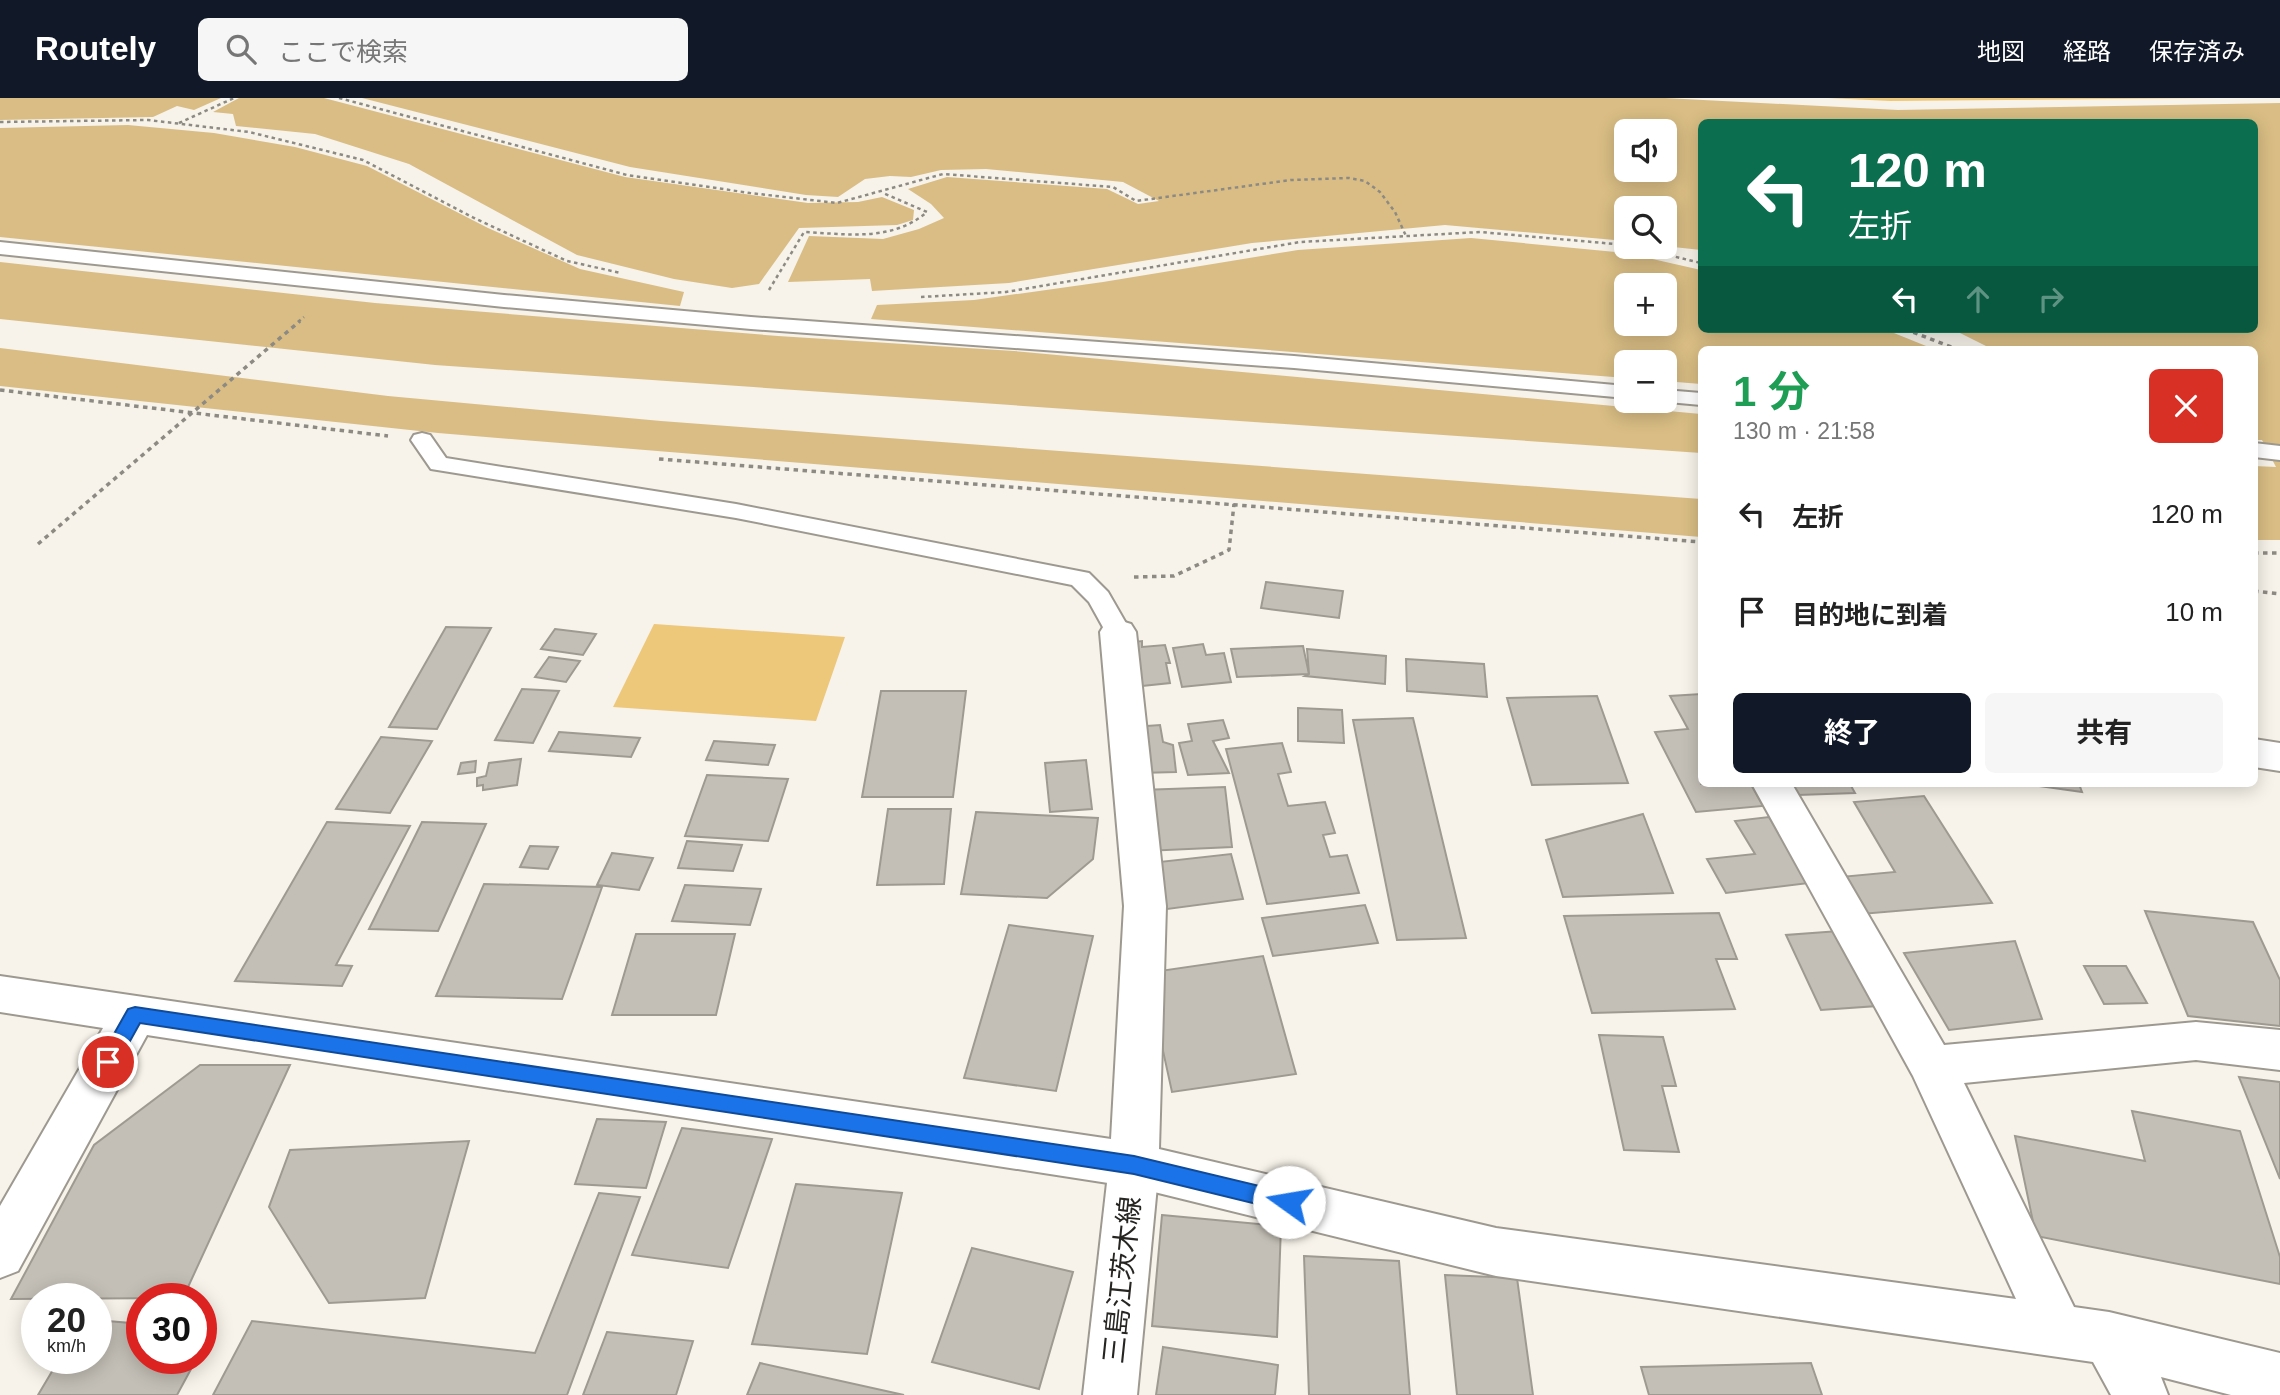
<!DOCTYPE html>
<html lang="ja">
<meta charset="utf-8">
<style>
:root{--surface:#fff;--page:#f6f6f6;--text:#222;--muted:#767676;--accent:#111827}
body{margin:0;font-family:Helvetica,"Noto Sans JP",sans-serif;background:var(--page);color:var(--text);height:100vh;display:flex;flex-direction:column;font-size:26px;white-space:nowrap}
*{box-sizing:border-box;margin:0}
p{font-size:23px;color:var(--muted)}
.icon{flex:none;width:38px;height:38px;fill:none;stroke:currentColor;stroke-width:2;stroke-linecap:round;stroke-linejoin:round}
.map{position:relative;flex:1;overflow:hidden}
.sheet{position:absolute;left:1698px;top:248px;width:560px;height:441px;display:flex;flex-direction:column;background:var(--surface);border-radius:10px;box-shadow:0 4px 18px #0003}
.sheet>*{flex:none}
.guide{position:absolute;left:1698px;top:21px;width:560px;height:214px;border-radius:10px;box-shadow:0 4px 18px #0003;background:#0b6e4f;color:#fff;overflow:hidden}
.fabs{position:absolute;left:1614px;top:21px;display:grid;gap:14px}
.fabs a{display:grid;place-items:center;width:63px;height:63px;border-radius:10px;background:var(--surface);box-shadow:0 4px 18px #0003;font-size:35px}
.speed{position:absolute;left:21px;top:1185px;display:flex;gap:14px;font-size:35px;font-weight:700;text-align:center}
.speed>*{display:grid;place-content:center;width:91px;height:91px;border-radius:50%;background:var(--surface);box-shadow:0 4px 18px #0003;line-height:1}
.speed small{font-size:18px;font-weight:400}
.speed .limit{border:10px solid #d22;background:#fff;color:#111}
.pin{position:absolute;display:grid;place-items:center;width:60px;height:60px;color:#fff;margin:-30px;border:4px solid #fff;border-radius:50%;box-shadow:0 2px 7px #0007}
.me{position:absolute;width:77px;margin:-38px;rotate:283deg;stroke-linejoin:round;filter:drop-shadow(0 0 5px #0008)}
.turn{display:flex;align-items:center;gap:24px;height:147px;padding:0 35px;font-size:32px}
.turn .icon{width:91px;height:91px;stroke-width:2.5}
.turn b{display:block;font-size:49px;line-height:60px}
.lanes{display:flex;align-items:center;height:66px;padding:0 35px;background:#0003;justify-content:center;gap:35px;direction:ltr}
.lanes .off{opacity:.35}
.round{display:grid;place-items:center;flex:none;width:74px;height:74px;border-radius:10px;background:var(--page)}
.summary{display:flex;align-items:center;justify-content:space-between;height:119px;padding:0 35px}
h1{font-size:42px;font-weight:700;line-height:52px;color:#1e9e55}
.cta{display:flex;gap:14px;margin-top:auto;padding:14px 35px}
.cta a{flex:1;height:80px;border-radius:10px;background:var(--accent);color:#fff;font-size:28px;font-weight:700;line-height:80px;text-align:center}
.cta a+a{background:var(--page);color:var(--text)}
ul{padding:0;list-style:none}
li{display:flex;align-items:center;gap:21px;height:98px;padding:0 35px}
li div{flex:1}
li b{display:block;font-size:26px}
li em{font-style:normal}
header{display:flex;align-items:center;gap:42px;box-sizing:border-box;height:98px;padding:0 35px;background:var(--accent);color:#fff}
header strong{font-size:33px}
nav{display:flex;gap:38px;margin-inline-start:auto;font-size:24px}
.search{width:490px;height:63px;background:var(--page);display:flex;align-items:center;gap:18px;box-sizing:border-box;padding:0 24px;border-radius:10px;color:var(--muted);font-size:26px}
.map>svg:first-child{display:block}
</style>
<header>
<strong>Routely</strong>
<div class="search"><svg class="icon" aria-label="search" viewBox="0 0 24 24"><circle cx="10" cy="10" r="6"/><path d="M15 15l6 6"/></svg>ここで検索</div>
<nav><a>地図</a><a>経路</a><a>保存済み</a></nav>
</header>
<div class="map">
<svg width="2280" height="1297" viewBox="0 0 2280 1297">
<rect width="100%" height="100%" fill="#f7f3ea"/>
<g fill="#d9bd84" fill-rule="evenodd">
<path d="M0,0H221L194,12L177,8L153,19L0,22Z"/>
<path d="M239,0H324L625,79L808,105L858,104L882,99L914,112L913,122L897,127L799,130L759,186L732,190L674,181L577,157L409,66L315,36L236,28L233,16L213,14Z"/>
<path d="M362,0H1665L1898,12L2280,5V442H2254V368L2276,369L2262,342H2254V252H1994L1952,231H2254V24H1701V152L1664,148V110H1626V143L1445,127L1252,145L1009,185L872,193L870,181L788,184L809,138L883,141L919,131L944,120L931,106L908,91L947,79L1107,91L1138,106L1159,103L1123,84L986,71L941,72L911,79L890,78L865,81L838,99L806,97L630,69ZM1626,33H1664V72H1626Z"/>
<path d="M128,27L214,35L295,49L367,68L488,130L580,171L684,194L680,208L0,139V30Z"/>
<path d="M1471,140L1626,155L1701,172V231H1884L1936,252H1701V286L1664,283V264H1626V280L871,221L877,207L974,202L1103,184L1298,152ZM1626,187H1664V226H1626Z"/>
<path d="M0,164L375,205L778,238L1014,253L1701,316V355L435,267L0,221Z"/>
<path d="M0,250L388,298L661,323L1701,401V439L438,335L0,288Z"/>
</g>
<g fill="#edc77a">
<path d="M1828,0H2215L1890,3Z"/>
<path d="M654,526L845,539L816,623L613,609Z"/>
</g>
<g fill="#c3bfb6" stroke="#9e9a92" stroke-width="2">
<path d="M1266,484L1343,493L1339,520L1261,510Z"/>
<path d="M446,529L491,530L437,631L389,629Z"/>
<path d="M555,531L596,536L583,557L541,551Z"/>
<path d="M1142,543V549L1165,547L1170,565H1166L1170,585L1133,589L1124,545Z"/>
<path d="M1203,546L1206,557L1224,555L1231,584L1182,589L1173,550Z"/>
<path d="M1303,548L1309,576L1237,579L1231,551Z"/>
<path d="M1307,551L1386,558L1385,586L1305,578L1309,576Z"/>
<path d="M549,559L580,563L566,584L535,579Z"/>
<path d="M1406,561L1484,566L1487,599L1407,593Z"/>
<path d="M522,591L559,593L533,645L495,642Z"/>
<path d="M881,593H966L953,699H862Z"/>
<path d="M1701,596V686H1751L1763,708L1696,714L1655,634L1688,631L1670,598Z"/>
<path d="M1597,598L1628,685L1532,687L1507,600Z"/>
<path d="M1298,610L1342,612L1344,645L1298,643Z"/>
<path d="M1413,620L1466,840L1397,842L1353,622Z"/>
<path d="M1223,622L1229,640L1213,643L1229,675L1188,677L1179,645L1192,643L1188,626Z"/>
<path d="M1160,627L1163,644L1173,647L1176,674L1139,675L1133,629Z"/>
<path d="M559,634L640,640L631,659L549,653Z"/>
<path d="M381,639L432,643L390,715L336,711Z"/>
<path d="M714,643L775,647L768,667L706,662Z"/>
<path d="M1282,645L1291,674L1278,676L1288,708L1325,704L1335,735L1323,737L1330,759L1347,757L1359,795L1267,806L1226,651Z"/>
<path d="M521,661L517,687L483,692V687L477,688V680L486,678L489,665Z"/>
<path d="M1086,662L1092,711L1050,714L1045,665Z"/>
<path d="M476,663L475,674L458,676L461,665Z"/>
<path d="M707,677L788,681L768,743L685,738Z"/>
<path d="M1792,686H1850L1855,695L1798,697Z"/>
<path d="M2025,686H2079L2082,694Z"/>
<path d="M1225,689L1232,749L1145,753L1141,692Z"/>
<path d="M1924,698L1992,805L1861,816L1840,779L1895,774L1854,704Z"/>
<path d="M888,711H951L944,786L877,787Z"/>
<path d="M976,714L1098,720L1093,761L1047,800L961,796Z"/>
<path d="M1643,716L1673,795L1563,799L1546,742Z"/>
<path d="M1769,719L1809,785L1726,795L1707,761L1755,756L1735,723Z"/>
<path d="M327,724L410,728L336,867L352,868L342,888L235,883Z"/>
<path d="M422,724L486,726L438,833L369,831Z"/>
<path d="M687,743L742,747L733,773L678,770Z"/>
<path d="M530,748L558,749L548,771L520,769Z"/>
<path d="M612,755L653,760L639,792L597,787Z"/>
<path d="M1231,756L1243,801L1160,812L1150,765Z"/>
<path d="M484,786L602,789L562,901L436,898Z"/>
<path d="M685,787L761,791L750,827L672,823Z"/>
<path d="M1365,807L1378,845L1273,858L1262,820Z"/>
<path d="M2145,813L2253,824L2280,882V928L2188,918Z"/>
<path d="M1719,815L1737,861H1716L1735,911L1592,915L1564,818Z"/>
<path d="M1009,827L1093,838L1056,993L964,980Z"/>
<path d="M1839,833L1877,908L1821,912L1786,837Z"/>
<path d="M636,836H735L716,917H612Z"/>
<path d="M2015,843L2042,921L1949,932L1904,855Z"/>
<path d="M1263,858L1296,976L1172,994L1146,875Z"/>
<path d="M2084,868H2126L2147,905L2104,906Z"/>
<path d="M1599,937L1663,939L1676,988H1662L1679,1054L1624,1052Z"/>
<path d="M200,967H290L183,1200L11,1201L94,1047Z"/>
<path d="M2239,979L2280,984V1081Z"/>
<path d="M2132,1013L2240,1033L2280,1159V1186L2036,1138L2015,1038L2145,1063Z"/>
<path d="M597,1021L666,1024L646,1090L575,1086Z"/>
<path d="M682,1030L772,1041L728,1170L632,1157Z"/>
<path d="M469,1043L425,1200L329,1205L269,1109L290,1052Z"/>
<path d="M796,1086L902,1095L867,1256L752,1246Z"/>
<path d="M599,1095L640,1099L567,1297H213L252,1223L535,1255Z"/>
<path d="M1162,1117L1281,1128L1277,1239L1152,1228Z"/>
<path d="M972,1150L1073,1174L1039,1291L932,1264Z"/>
<path d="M1304,1158L1399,1163L1410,1297H1309Z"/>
<path d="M1445,1177L1517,1180L1533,1297H1457Z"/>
<path d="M96,1222L142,1226V1260H197L177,1297H38L60,1260H96Z"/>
<path d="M607,1234L693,1243L676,1297H583Z"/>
<path d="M1163,1249L1278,1267L1275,1297H1156Z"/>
<path d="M760,1265L904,1297H747Z"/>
<path d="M1811,1265L1822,1297H1649L1641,1269Z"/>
</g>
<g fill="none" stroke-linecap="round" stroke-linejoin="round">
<defs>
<g id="service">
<path d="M0,144L504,197L751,219L1294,258L1626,288V300L1294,270L751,231L504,209L0,156Z"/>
<path d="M1664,292L1701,295V307L1657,303H1664Z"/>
<path d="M422,335L430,337L446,360L736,406L1089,475L1108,494L1131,534L1127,540L1118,542L1109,540L1089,504L1072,487L736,420L431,371L411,342L414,337Z"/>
<path d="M2254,345L2280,348V362L2254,359Z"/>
</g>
<g id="minor">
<path d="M1118,522L1131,526L1136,534L1166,808L1159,1051L1496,1130L2016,1201L1913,978L1752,686H1792L1944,947L2196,924L2280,932V972L2196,962L1964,985L2074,1209L2109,1214L2280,1255V1297H2231L2161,1279L2168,1297H2111L2093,1264L1496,1178L1134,1089L147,937L18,1173L0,1180V1108L103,930L0,914V878L1111,1041L1124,808L1100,534L1105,526Z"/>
<path d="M2254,641L2280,645V673L2254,669Z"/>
</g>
<path id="secondary" d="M1134,1045L1151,1051L1159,1067L1137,1297H1083L1109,1067L1117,1051Z"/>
</defs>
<use href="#service" stroke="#9d9990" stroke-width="4"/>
<use href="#minor" stroke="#9d9990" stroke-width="4"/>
<use href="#secondary" stroke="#9d9990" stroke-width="4"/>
<g stroke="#8d8a84" stroke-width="2.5" stroke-dasharray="3.5 3.5" stroke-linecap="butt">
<path d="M339,0L627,77L750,95L837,105L943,76L1113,89L1136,103L1291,82L1349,80L1365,83L1380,94L1395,114L1406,138"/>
<path d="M0,24L148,22L249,34L363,62L474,120L567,163L621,175"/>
<path d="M179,25L234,0"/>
<path d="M1635,149L1701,165"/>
<path d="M769,192L804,134C847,136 892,144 927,114L883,95"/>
<path d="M921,199L1006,194L1300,144L1480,134L1626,147"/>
<path d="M298,224L304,219"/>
</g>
<g stroke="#8d8a84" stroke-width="3.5" stroke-dasharray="4.5 4.5" stroke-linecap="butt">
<path d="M1905,231L1959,252"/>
<path d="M0,292L388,338"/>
<path d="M659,361L1701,444"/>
<path d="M38,446L300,223"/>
<path d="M2254,455H2280"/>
<path d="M1134,479L1174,478L1229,452L1234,406"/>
<path d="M2254,493L2280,496"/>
</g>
<use href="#service" fill="#fff" fill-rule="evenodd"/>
<use href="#minor" fill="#fff" fill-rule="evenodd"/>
<use href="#secondary" fill="#fff" fill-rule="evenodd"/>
</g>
<path fill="#1a73e8" stroke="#114b97" stroke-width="2" d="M135,909L1134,1058L1289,1095L1297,1098L1300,1104L1297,1111L1289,1114L1134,1076L140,925L115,970L108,973L101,970L99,964L101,959L128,911Z"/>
<g text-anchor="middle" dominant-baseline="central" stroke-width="7" stroke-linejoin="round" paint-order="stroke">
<g font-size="28" fill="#262522" stroke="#fff">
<text transform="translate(1122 1182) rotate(-84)">三島江茨木線</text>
</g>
</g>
</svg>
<div class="fabs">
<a><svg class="icon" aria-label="sound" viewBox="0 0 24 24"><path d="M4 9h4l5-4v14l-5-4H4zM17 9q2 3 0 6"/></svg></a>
<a><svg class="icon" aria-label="search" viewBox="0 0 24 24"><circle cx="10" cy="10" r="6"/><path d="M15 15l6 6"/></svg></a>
<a>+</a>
<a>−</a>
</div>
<div class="speed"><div>20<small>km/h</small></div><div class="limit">30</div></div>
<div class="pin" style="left:108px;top:964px;background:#d93025"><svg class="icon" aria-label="arrive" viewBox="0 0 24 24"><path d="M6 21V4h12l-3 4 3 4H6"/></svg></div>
<svg class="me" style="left:1289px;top:1104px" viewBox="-20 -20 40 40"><circle r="19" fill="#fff"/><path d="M0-13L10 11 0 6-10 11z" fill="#1a73e8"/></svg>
<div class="guide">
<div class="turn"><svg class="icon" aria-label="left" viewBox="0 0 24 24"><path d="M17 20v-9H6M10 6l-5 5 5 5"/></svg><div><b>120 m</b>左折</div></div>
<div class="lanes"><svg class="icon" aria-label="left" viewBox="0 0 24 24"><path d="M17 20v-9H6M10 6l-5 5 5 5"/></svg><svg class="icon off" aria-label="ahead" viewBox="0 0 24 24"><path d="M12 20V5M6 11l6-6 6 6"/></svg><svg class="icon off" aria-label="right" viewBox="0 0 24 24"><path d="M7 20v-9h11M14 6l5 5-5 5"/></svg></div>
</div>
<section class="sheet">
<div class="summary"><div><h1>1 分</h1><p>130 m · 21:58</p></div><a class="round" style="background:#d93025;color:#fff"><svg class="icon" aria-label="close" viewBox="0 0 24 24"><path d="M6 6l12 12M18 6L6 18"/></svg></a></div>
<ul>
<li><svg class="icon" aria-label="left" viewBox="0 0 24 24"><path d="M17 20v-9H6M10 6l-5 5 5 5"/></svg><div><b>左折</b></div><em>120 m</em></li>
<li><svg class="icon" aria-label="arrive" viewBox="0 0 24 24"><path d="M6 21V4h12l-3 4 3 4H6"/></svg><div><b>目的地に到着</b></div><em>10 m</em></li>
</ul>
<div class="cta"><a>終了</a><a>共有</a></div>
</section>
</div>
